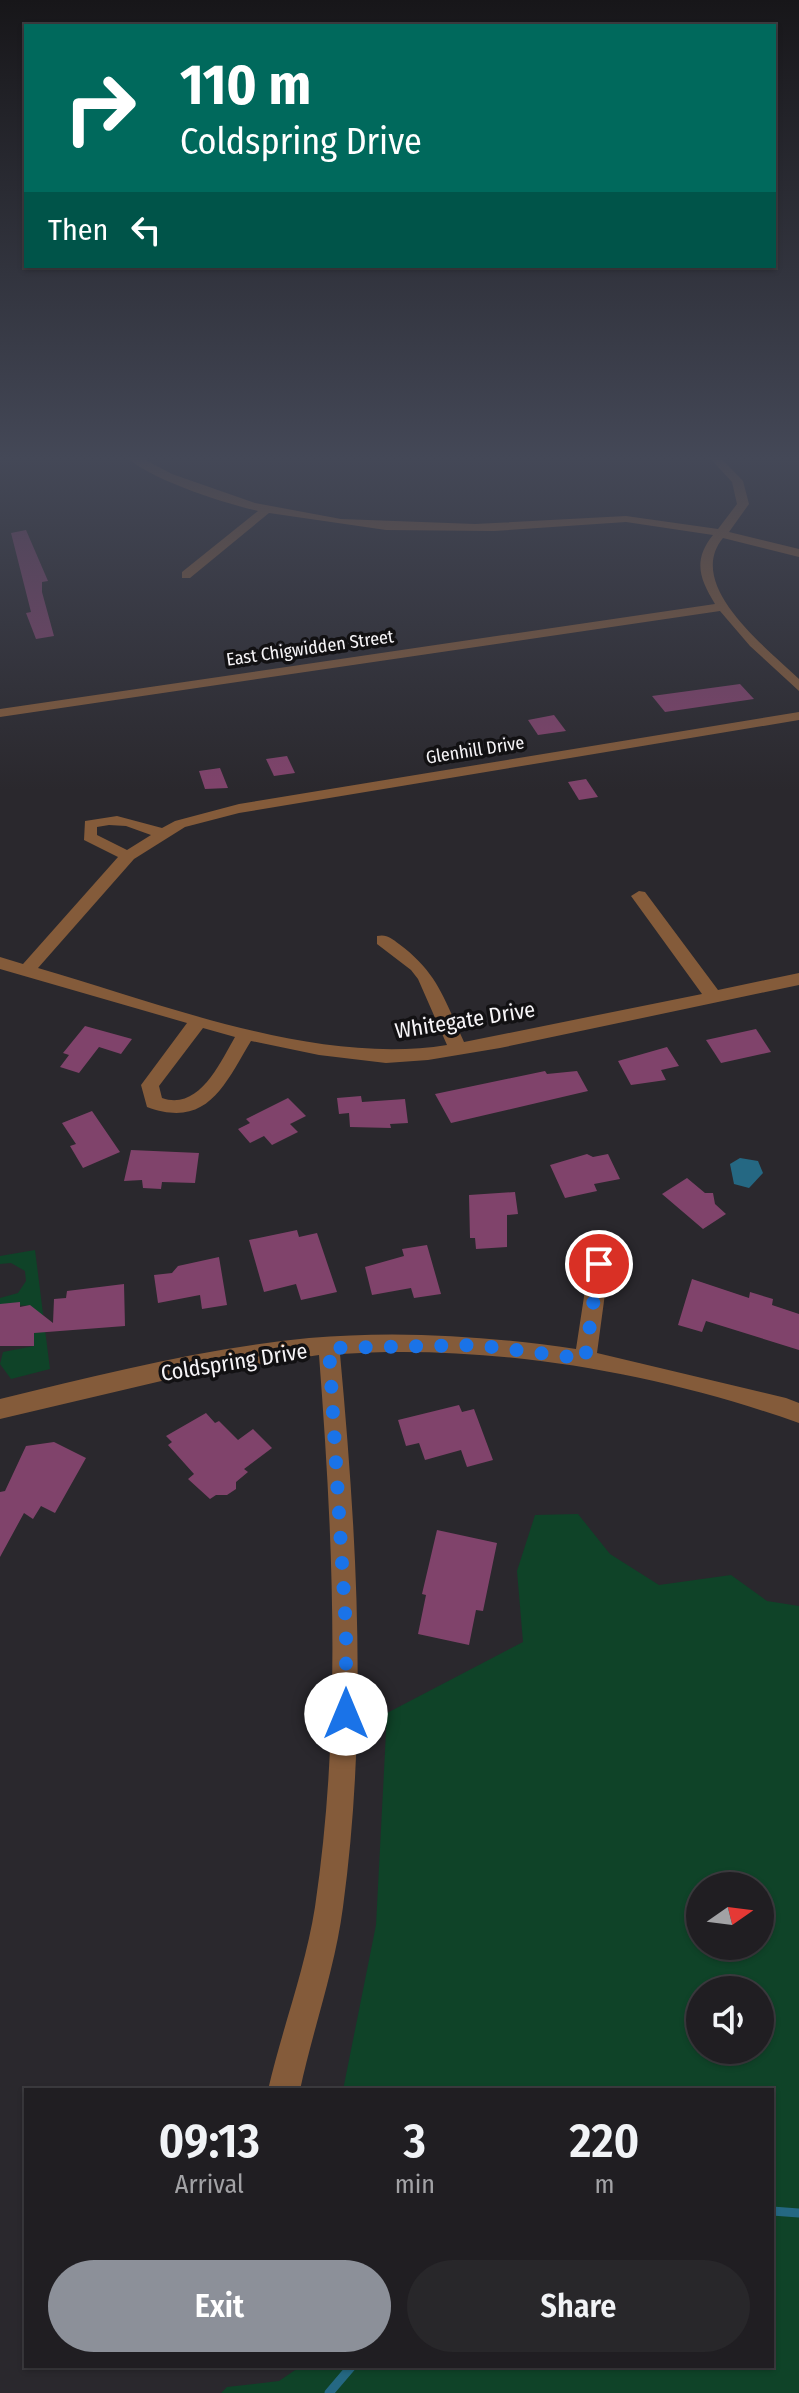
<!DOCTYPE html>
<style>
:root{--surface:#201e22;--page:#28272a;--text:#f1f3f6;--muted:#a2a2a5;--line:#3d3c40;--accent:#8c9099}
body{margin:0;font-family:"Fira Sans Condensed",sans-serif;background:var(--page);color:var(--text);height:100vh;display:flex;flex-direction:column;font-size:30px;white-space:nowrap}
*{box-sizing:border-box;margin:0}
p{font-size:26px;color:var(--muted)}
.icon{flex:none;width:44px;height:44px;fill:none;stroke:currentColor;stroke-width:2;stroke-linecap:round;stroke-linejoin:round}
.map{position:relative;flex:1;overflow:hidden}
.drawer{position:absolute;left:24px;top:2088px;width:750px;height:280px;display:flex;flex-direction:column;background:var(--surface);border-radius:0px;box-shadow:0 2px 6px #0004,0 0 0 2px var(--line)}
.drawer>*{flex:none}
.guide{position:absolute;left:24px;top:24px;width:752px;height:244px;border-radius:0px;box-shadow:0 2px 6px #0004,0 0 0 2px var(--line);background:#00695c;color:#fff;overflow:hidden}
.needle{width:52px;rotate:76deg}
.tools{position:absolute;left:686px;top:1872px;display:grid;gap:16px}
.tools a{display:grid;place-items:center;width:88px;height:88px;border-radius:50%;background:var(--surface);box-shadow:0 2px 6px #0004,0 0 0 2px var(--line);font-size:40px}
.pin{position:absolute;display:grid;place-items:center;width:68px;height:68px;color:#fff;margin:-34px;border:4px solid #fff;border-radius:50%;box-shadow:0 2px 8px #0007}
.me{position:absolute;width:88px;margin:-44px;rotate:0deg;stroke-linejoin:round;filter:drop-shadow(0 0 6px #0008)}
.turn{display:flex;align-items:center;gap:28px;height:168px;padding:0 24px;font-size:36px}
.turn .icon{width:104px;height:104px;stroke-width:2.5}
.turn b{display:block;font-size:56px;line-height:68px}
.then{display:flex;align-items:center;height:76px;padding:0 24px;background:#0003;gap:16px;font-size:30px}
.eta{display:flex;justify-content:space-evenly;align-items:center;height:136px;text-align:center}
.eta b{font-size:48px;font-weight:600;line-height:56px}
.cta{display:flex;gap:16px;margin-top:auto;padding:16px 24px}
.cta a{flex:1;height:92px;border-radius:48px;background:var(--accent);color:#fff;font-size:32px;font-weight:600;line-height:92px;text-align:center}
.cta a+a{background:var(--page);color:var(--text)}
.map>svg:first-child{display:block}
</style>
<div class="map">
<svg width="799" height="2393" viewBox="0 0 799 2393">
<rect width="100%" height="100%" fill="#2a282d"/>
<g fill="#0f4328" fill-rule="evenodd">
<path d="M35,1250L50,1369L11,1379L0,1364L3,1352L34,1346L30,1306L0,1304V1298L18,1293L26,1281L25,1271L11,1263L0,1264V1256Z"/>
<path d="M578,1514L610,1554L659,1585L731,1575L767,1601L799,1606V2393H221L227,2387L279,2381L301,2366H772V2090H343L376,1925L387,1713L523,1642L517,1571L535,1515ZM760,1886V1946H700V1886ZM700,1990H760V2050H700Z"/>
</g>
<path fill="#256883" d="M740,1158L758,1161L763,1173L749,1188L734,1184L730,1164Z"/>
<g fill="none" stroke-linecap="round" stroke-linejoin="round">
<g stroke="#256883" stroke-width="9">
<path d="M772,2211L799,2213"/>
<path d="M329,2393L352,2366"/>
</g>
</g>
<g fill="#80436b">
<path d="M26,530L48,581L42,582V592L54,636L36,639L26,613L31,612L11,533Z"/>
<path d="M740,684L754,699L665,712L652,696Z"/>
<path d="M554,715L566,731L538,735L528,720Z"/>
<path d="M287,756L295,773L274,776L266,759Z"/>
<path d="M220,768L228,788L205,789L199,771Z"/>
<path d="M586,779L598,797L579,800L568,782Z"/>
<path d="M85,1026L132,1039L121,1054L99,1047L79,1073L60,1067L69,1055L63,1053Z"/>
<path d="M756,1029L771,1052L721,1063L706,1040Z"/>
<path d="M667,1047L679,1066L661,1070L666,1080L631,1085L618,1061Z"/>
<path d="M545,1071L547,1074L577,1071L588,1091L451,1123L435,1094Z"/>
<path d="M361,1096L362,1102L405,1099L408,1123L390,1124L391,1128L350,1127L349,1113L339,1114L337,1098Z"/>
<path d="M288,1098L306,1116L290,1124L298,1132L272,1145L264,1136L250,1143L238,1129L250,1123L246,1119Z"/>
<path d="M92,1111L120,1152L83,1168L70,1146L76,1144L62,1123Z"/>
<path d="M131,1150L199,1153L195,1183L162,1182L161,1189L143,1188L142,1180L124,1181Z"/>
<path d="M587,1154L593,1157L608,1154L620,1179L594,1184L597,1191L565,1198L550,1165Z"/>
<path d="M687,1178L705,1193H713L715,1204L726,1214L703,1229L662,1194Z"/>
<path d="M515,1192L518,1214L507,1215V1247L476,1249L475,1238H470L469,1195Z"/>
<path d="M297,1230L299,1237L317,1233L337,1292L301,1300L296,1284L264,1292L249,1240Z"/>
<path d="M427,1245L441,1294L414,1298L411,1288L372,1295L365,1267L404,1256L402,1249Z"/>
<path d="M219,1257L227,1305L202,1309L200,1295L158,1303L154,1275L172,1273L178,1266Z"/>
<path d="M692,1279L749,1298L750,1292L773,1299L772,1305L799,1314V1350L706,1321L702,1332L678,1325Z"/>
<path d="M124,1284L125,1326L34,1333V1346H0V1304L20,1302V1307L30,1305L53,1323L54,1299L66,1298L67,1291Z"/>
<path d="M459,1405L462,1412L474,1409L493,1460L467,1467L461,1450L425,1460L419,1443L406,1446L398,1420Z"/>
<path d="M206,1413L215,1423L219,1421L238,1440L253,1429L272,1448L244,1469L248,1472L236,1482V1489L227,1495H216L210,1499L188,1479L194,1474L168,1445L172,1442L166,1436Z"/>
<path d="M54,1442L86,1458L55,1513L41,1506L33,1519L24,1513L0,1557V1492L5,1491L26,1446Z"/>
<path d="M437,1530L497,1543L483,1611L476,1610L469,1645L418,1634L426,1595L422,1594Z"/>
</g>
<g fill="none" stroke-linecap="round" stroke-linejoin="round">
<g fill="#845b3a" fill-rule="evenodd">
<path d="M124,455H136L172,474L255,503L341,519L475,524L626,516L718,529L737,504L732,482L707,455H718L743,481L749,504L729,532L799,549V557L723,538C684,585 767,648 799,679V691L750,646L720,611L0,717V709L715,604C699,578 693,560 713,535L626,522L494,531L386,530L269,513L190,578H182V572L258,511C223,503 148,479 124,455Z"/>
<path d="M799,712V720L239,813L185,827L134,859L38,968C162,1004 318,1066 447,1045L418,979L411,970L377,944V936C387,934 391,938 399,944C438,973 444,999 464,1042L702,994L631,896L639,891L645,892L718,990L799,973V985L500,1048L428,1060L386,1063L319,1055L251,1041C224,1086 207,1129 147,1107L141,1085L187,1023L0,969V957L23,964L118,857L84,840L85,821L117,816L162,828L175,821L239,804ZM109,825L126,826L151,835L127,850L97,835V827ZM203,1028L235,1037C220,1063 199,1111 162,1098L159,1086Z"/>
<path d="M599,1256L606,1258L609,1264L597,1353L786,1398L799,1403V1423C655,1372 493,1344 340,1354C357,1538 368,1723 343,1907C335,1969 313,2029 300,2090H268C282,2029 305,1970 315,1907C342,1724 333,1539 319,1355L191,1374L0,1419V1399C102,1374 205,1348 309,1338C399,1330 487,1336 576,1349L589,1264L592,1258Z"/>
</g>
</g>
<linearGradient id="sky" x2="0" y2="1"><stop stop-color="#171619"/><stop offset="0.58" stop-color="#444857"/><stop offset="1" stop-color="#444857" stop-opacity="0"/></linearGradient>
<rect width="799" height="790" fill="url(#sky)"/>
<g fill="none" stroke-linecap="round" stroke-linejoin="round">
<path stroke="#1a73e8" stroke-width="14" stroke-dasharray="0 25.2" d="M346,1714V1629L329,1348L477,1345L585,1359L599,1264"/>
</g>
<g text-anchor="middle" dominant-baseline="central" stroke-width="7" stroke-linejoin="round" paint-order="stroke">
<g font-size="18" fill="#f6f4f7" stroke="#121113">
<text transform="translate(310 648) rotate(-8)">East Chigwidden Street</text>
<text transform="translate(475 750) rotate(-9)">Glenhill Drive</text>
</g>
<g font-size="22" fill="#f6f4f7" stroke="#121113">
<text transform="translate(465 1020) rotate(-9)">Whitegate Drive</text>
<text transform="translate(234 1362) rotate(-9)">Coldspring Drive</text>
</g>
</g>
</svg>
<div class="tools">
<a><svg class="needle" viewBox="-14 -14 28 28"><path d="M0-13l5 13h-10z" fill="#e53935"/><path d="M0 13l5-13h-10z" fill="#a2a2a5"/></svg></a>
<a><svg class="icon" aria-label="sound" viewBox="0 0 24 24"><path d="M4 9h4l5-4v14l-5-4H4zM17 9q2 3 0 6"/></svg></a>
</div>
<div class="pin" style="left:599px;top:1264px;background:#d93025"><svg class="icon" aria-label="arrive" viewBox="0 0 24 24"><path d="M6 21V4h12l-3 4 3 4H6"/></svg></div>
<svg class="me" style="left:346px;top:1714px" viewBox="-20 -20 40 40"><circle r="19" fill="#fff"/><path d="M0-13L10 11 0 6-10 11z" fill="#1a73e8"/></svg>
<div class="guide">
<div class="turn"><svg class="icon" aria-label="right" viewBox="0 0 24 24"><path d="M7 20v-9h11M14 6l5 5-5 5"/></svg><div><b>110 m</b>Coldspring Drive</div></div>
<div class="then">Then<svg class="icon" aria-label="left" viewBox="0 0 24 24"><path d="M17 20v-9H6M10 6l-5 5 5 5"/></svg></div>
</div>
<section class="drawer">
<div class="eta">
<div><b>09:13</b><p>Arrival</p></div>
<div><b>3</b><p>min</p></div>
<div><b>220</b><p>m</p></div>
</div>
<div class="cta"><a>Exit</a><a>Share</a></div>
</section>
</div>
